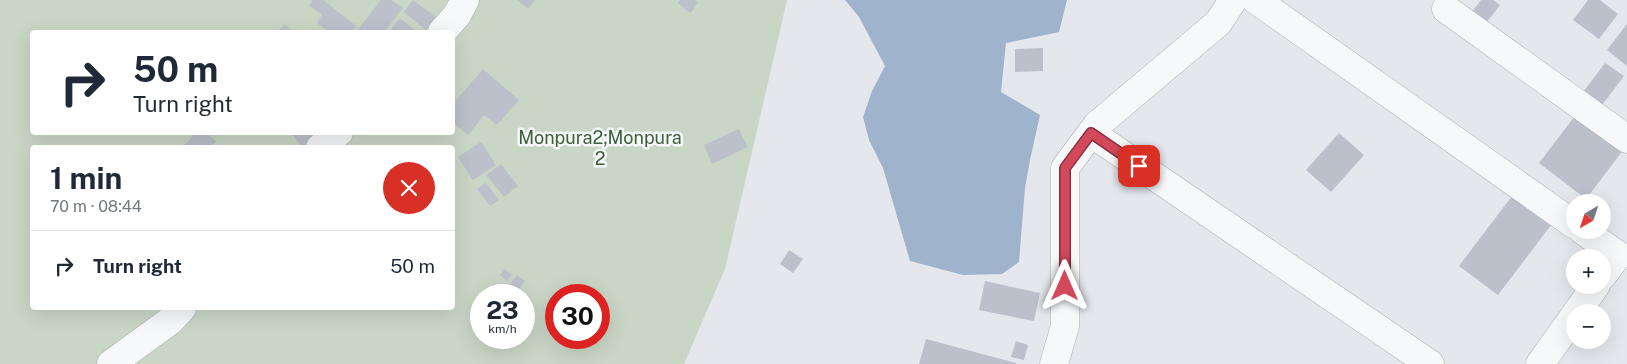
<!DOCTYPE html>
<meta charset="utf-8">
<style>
:root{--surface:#fff;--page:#f6f6f7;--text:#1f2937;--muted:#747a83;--line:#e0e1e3}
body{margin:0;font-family:"Public Sans",sans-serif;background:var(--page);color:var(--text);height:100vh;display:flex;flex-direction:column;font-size:19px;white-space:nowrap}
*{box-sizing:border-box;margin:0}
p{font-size:16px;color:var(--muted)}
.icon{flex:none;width:28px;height:28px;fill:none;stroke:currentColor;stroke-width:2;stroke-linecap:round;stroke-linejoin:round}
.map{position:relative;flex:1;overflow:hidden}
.panel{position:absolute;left:30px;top:145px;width:425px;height:165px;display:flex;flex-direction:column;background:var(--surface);border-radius:5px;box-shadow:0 5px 20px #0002}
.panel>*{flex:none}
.top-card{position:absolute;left:30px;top:30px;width:425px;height:105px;border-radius:5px;box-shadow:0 5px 20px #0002;background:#fff;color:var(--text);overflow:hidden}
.needle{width:32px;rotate:219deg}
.buttons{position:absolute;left:1566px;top:194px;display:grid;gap:10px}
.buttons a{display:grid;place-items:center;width:45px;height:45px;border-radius:50%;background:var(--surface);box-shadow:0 5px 20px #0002;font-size:25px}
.speed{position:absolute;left:470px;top:284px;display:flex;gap:10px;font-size:25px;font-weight:700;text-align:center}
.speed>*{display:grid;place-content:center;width:65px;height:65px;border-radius:50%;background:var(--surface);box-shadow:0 5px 20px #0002;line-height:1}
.speed small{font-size:12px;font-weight:400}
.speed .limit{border:8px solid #d22;background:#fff;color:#111}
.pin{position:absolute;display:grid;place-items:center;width:42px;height:42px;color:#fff;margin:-21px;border-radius:10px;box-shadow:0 2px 8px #0006}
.me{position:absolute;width:55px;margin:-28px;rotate:0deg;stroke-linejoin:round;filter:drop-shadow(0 0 4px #0008)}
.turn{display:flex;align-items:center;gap:18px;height:105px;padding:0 20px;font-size:22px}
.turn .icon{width:65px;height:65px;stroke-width:2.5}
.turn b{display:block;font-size:35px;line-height:42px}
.round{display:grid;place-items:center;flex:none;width:52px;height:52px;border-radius:26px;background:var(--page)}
.overview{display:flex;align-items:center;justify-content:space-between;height:85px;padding:0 20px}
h1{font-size:30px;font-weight:700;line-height:38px}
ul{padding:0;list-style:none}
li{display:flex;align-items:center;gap:15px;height:70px;padding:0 20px;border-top:1px solid var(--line)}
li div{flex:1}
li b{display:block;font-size:19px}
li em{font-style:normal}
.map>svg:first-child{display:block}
</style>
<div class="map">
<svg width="1627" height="364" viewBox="0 0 1627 364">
<rect width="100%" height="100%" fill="#e4e7ec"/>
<path fill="#c9d6c5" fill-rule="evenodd" d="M0,0H787L725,269L684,364H0ZM32,32H452V132H32ZM32,148H452V308H32ZM481,295H524V338H481ZM556,295H599V338H556Z"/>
<path fill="#9fb4cc" d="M845,0H1067L1059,32L1006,43L1001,92L1040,115L1030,160L1025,188L1019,262L1002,274L963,275L910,261L883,168L869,140L863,117L872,91L885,66L859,17Z"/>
<g fill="#bbc0ca">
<path d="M313,0H323L356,26L350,32H329L317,23L322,15L309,5Z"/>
<path d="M381,0H391L403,8L384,32H356Z"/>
<path d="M413,0L436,17L426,30L404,12Z"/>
<path d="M517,0H535L528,9Z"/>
<path d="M680,0H695L698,3L690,13L678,3Z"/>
<path d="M1481,0H1493L1500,5L1483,27L1469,16Z"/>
<path d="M1588,0H1600L1618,14L1599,39L1573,20Z"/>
<path d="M400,18L417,32H395L391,29Z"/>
<path d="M284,24L294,32H278Z"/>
<path d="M1627,24V66L1607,50Z"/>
<path d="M1043,48V71L1015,72V49Z"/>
<path d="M1605,63L1624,76L1596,113L1578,99Z"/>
<path d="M483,69L519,100L497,125L484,115L468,135L452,122V105Z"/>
<path d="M1581,108L1616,136L1627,121V145L1586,199L1539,163Z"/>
<path d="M739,129L748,147L712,164L704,145Z"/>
<path d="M196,132H206L216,141L210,148H182Z"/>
<path d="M293,132H310L317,142L311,148H303L292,134Z"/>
<path d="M1339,133L1364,155L1331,192L1306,170Z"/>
<path d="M481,142L496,165L473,180L458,157Z"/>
<path d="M501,164L518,186L504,197L486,175Z"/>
<path d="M486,183L499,200L490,206L477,189Z"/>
<path d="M1512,196L1551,225L1498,295L1459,266Z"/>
<path d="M789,250L803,259L793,273L780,264Z"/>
<path d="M505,269L512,275L507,281L500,275Z"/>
<path d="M517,275L525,281L516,293L508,287Z"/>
<path d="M985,281L1040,293L1034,321L979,310Z"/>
<path d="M926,339L1016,363V364H919Z"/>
<path d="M1016,341L1028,345L1024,360L1011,357Z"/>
</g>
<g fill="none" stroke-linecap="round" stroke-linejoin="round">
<defs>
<g id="minor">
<path d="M1256,0L1575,225"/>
<path d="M1446,9L1627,139"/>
<path d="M442,32L457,15L465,0"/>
<path d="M1091,133L1430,364"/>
<path d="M320,148L339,132"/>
<path d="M1582,230L1618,255L1602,276"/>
<path d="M1577,312L1596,285"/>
<path d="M111,364L170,321L182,308"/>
<path d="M1054,364L1065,326V168L1097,125L1218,23L1233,0"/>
<path d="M1540,364L1575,315"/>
</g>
</defs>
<use href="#minor" stroke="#a9aeb7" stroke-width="29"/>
<use href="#minor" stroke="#f7f8fa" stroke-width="28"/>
</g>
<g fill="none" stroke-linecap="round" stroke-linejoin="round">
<defs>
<path id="route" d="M1065,286V168L1091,133L1139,166"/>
</defs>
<use href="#route" stroke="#882f3b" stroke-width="12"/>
<use href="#route" stroke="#d1495b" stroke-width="9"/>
</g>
<g text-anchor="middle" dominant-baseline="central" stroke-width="5" stroke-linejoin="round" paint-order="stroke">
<g font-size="18" fill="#3f6138" stroke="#f4f6f9">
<text x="600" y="137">Monpura2;Monpura<tspan x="600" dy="21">2</tspan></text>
</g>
</g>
</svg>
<div class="buttons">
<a><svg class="needle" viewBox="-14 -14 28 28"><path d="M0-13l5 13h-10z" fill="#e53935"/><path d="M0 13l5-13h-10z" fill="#747a83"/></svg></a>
<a>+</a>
<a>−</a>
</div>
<div class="speed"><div>23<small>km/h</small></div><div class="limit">30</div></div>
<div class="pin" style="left:1139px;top:166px;background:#d93025"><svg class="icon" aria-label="arrive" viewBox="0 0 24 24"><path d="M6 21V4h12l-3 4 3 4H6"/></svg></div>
<svg class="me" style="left:1065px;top:286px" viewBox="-20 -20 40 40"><path d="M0-17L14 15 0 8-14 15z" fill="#d1495b" stroke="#fff" stroke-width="4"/></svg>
<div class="top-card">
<div class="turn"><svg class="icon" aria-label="right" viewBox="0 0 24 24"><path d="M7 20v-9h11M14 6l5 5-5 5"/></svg><div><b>50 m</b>Turn right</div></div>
</div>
<section class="panel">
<div class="overview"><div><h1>1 min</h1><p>70 m · 08:44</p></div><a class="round" style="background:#d93025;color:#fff"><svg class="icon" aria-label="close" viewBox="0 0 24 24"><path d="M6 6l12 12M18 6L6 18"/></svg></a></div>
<ul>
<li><svg class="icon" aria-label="right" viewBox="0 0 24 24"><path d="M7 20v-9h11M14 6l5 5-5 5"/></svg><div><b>Turn right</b></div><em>50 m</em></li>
</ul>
</section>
</div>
